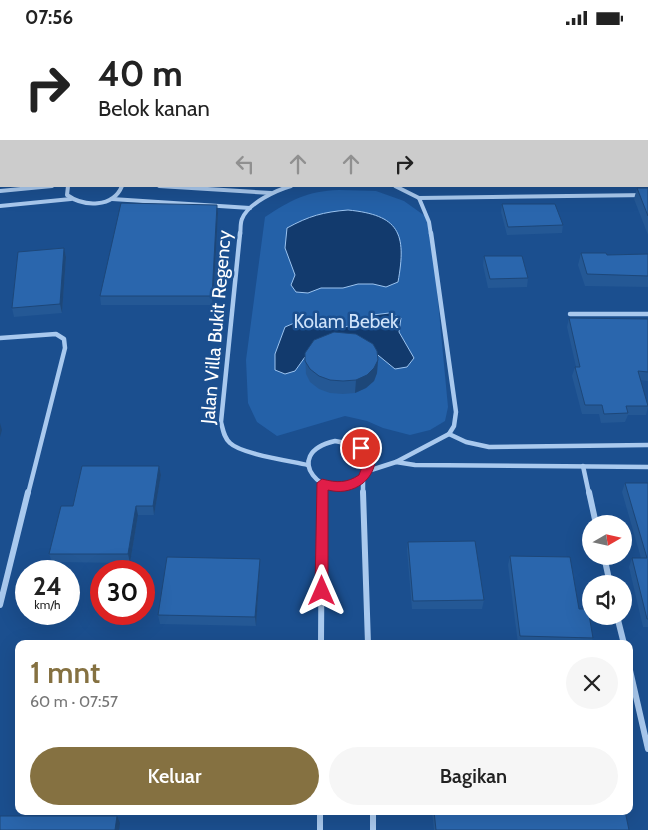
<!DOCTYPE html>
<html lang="id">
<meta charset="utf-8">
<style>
:root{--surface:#fff;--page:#f6f6f6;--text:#222;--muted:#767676;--accent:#857141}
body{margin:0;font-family:Cabin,sans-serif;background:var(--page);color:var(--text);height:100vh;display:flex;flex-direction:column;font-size:19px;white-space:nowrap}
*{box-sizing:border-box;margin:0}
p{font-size:16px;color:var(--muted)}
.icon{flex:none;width:28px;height:28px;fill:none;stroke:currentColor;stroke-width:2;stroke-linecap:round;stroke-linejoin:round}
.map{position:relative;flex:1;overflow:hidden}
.sheet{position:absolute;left:15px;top:605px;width:618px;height:175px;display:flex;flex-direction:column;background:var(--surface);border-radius:10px;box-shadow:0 5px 20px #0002}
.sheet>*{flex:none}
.guide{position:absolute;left:0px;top:0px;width:649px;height:152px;box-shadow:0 5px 20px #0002;background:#fff;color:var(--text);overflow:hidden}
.needle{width:32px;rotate:81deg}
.buttons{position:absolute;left:582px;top:480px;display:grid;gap:10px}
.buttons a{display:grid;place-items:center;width:50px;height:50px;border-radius:50%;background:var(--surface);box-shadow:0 5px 20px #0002;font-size:25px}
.speed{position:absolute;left:15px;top:525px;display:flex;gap:10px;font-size:25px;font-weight:700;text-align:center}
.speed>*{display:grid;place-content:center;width:65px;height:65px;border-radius:50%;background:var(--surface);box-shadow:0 5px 20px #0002;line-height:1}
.speed small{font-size:12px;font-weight:400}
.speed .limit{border:8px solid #d22;background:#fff;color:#111}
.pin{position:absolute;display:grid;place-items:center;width:42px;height:42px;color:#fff;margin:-21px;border:2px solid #fff;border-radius:50%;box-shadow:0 1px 5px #0007}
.me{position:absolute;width:55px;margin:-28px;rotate:0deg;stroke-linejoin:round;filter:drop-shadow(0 0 4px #0008)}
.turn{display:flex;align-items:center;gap:18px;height:105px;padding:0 15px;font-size:22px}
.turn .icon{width:65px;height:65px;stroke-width:2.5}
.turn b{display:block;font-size:35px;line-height:42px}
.lanes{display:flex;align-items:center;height:48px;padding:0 15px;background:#0003;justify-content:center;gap:25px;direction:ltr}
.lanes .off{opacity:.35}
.round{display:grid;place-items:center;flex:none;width:52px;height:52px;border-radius:26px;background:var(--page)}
.head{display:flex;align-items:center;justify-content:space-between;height:85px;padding:0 15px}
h1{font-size:30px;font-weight:600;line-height:38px;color:var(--accent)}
.button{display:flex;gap:10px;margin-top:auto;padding:10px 15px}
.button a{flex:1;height:58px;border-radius:30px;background:var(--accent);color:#fff;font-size:20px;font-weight:600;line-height:58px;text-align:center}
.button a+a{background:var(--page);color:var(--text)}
.status{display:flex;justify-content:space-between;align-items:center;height:35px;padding:0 25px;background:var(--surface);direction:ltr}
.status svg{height:14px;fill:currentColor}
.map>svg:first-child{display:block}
</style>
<div class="status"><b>07:56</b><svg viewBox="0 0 49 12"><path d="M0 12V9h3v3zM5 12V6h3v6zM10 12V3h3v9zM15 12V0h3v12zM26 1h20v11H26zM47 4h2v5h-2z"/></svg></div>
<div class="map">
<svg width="648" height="795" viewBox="0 0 648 795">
<rect width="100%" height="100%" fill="#1b4f8f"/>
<path fill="#2461a8" d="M339,155L376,156L404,166L425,181L432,203L448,372L445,386L430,395L410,400L383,393L367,386L345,381L277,401L257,387L248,368L246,325L265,182C291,165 307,156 339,155Z"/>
<g fill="#123a6d" stroke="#9cc4f0">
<path d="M348,175C399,180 407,198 398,247L386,252L373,249H358L343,253H321L308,258L296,257L291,250L295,240L285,213L287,193C309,181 323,177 348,175Z"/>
<path d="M389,278L401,283L399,297L414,323L407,332L395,334L368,312L315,313L305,322L295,336L285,339L275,335V319L285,292L299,286L321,285L334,292H345L356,289L373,280Z"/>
</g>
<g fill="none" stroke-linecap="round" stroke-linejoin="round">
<path stroke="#a9c9ee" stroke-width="2.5" d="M74,1L91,0"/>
<g stroke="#a9c9ee" stroke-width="4">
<path d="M68,151L67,160C84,172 113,173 122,151"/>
<path d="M159,151L271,158"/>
<path d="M395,151L419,163L429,187L431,200"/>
<path d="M0,156L52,151"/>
<path d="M419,163L648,160"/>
<path d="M112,164L250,173"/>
<path d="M0,171L71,164"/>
<path d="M240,200C241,195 240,188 242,184C248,168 277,155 291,151"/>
</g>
<g stroke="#a9c9ee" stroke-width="4.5">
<path d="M240,198L221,387C223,395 224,403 230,408C241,419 291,426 308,430"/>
<path d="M570,279H648"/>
<path d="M0,303L56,299L64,304L65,313L28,459"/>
<path d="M449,399L466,407L489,412L648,410"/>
<path d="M335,406L356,410L367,419C369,431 367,438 357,446C326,471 278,419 335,406Z"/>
<path d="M396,427L415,430L648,432"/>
<path d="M583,431L589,459"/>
<path d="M368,436L396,427L449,399L454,391L456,377L431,198"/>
<path d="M363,443V459"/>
<path d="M322,459V448"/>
</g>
<g stroke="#a9c9ee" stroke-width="6">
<path d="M363,457L368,609"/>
<path d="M589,457L596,489"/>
<path d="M604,521L610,549"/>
<path d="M0,570L28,457"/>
<path d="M617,581L624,609"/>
<path d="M321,609L322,457"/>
<path d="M629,631L648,714"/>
<path d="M320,776V795"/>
<path d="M373,776V795"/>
</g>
</g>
<g fill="#245895">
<path d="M210,0H292V1H209Z"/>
<rect x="0" y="86" width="1" height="49"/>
<path d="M637,153H648V200L634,164Z"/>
<path d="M502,169L563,190L562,198L507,200L501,177Z"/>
<path d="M218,179L213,270H101L100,261Z"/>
<path d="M64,213L66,222L62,278L14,282L12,273Z"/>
<path d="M581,218L607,220L648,219V252L585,251L578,230Z"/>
<path d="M484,221L528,243L527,252L488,253L483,230Z"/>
<path d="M569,283L648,284V346L640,345L648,369V372L646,380H628L625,387L601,388L599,379H582L572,341L575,332H576L567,292Z"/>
<path d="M305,318L378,325L377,338L374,346L366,353L355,358L343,359L330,358L319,354L310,347L306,339Z"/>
<path d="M159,431L161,440L154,480H138L130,528L52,527L49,519L73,471Z"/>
<path d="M625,448H648V592H643L629,532L632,523H641L622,457Z"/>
<path d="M408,507L484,565L482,574H412L407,515Z"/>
<path d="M510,521L579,574L593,603L591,609H518L508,530Z"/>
<path d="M260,533L256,591L160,589L158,580Z"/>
<path d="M432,776H625L629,795H434Z"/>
</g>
<g fill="#1d4779">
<path d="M217,170L218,179L213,270L212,261Z"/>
<path d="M64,213L66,222L62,278L60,269Z"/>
<path d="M378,325L377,338L374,346L366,353L355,358L356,345Z"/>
<path d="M0,388L2,395L0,402Z"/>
<path d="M159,431L161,440L154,480L153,471Z"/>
<path d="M136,471L138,480L130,528L128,519Z"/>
<path d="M260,524V533L256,591L255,582Z"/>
<path d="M117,781L120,788L119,795H115Z"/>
</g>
<g fill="#2a66ad" stroke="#1d4779">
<path d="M210,0H283V1H209Z"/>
<rect x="374" y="0" width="112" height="1"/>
<path d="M523,0H625L626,1H523Z"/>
<rect x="0" y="86" width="1" height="39"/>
<path d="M637,153H648V181Z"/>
<path d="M121,168L217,170L212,261H100Z"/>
<path d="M502,169H555L563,190L508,192Z"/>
<path d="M64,213L60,269L12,273L18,217Z"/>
<path d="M581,218H606L607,220L648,219V241L587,239Z"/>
<path d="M484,221H522L528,243L490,244Z"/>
<path d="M569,283L648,284V337L638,336L648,371H626L628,378L604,379L602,370H585L575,332H580Z"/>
<path d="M334,297L356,299L373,309L377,316L378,325L374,333L367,340L356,345L343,346L330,345L319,341L310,334L305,326V318L314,305Z"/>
<path d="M82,431H159L153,471H136L128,519H49L61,471H73Z"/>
<path d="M625,448H648V584H647L632,523H647Z"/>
<path d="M475,506L484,565L413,566L408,507Z"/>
<path d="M510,521L570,522L579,574H588L593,603L520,601Z"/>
<path d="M167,522L260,524L255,582L158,580Z"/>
<path d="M434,776H625L629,795H436Z"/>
<path d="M0,781H117L115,795H0Z"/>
</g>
<path fill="#e11d48" stroke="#92132f" d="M361,409L365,410L375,427C372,448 350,461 328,455V556L326,559L322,561L317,559L315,556L317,448L322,444C337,448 347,448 359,440L364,427L355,413Z"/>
<g text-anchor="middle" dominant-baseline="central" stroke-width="5" stroke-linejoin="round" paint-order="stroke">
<g font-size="19" fill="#cfe3fa" stroke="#1b4f8f">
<text x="346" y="286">Kolam Bebek</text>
</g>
<g font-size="19" fill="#fff" stroke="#1b4f8f">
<text transform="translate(216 292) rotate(-85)">Jalan Villa Bukit Regency</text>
</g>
</g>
</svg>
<div class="buttons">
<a><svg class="needle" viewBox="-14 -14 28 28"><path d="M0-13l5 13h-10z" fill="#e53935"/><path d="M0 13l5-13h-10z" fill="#767676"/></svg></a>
<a><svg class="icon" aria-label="sound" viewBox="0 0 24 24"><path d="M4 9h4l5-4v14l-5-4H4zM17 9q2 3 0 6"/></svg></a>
</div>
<div class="speed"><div>24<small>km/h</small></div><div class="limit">30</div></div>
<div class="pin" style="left:361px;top:413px;background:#d93025"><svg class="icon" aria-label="arrive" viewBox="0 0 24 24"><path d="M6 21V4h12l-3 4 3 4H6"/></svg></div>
<svg class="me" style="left:322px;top:556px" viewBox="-20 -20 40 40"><path d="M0-17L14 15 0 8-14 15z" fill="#e11d48" stroke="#fff" stroke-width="4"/></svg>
<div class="guide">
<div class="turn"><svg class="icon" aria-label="right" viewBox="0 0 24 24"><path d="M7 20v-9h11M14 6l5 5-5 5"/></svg><div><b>40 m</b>Belok kanan</div></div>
<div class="lanes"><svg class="icon off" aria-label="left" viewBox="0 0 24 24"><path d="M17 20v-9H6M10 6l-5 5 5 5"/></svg><svg class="icon off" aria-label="ahead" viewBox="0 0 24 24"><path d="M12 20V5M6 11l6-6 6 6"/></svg><svg class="icon off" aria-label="ahead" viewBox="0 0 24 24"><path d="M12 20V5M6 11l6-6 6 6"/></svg><svg class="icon" aria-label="right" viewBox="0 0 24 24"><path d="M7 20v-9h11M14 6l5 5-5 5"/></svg></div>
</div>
<section class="sheet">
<div class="head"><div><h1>1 mnt</h1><p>60 m · 07:57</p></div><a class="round"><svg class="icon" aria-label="close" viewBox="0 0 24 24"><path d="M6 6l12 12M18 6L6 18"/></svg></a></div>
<div class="button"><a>Keluar</a><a>Bagikan</a></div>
</section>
</div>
